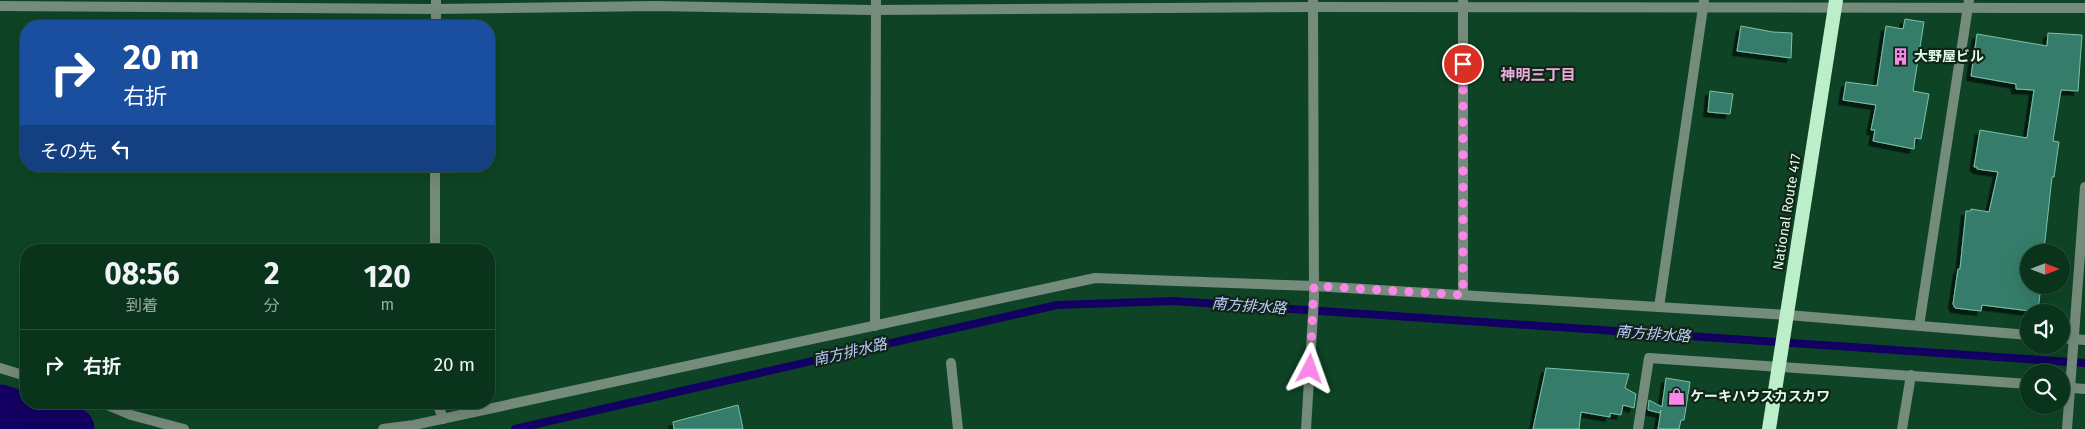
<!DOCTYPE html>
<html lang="ja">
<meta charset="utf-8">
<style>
:root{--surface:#0a331c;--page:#183f29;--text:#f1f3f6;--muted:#99aaa3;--line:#2a4e3b}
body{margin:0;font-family:"Fira Sans","Noto Sans JP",sans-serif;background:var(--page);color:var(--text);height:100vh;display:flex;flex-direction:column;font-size:19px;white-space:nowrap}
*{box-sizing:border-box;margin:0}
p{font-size:16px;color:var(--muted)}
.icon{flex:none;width:28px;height:28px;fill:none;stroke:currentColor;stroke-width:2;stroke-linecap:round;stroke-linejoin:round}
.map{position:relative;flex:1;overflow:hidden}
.side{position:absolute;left:20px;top:244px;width:475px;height:165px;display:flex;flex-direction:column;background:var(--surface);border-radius:20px;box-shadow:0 5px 20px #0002,0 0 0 1px var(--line)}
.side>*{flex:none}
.banner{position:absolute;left:20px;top:20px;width:475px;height:152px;border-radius:20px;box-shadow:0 5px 20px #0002,0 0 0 1px var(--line);background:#1a4fa0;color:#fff;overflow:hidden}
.needle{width:32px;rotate:90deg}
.fabs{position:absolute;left:2020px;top:244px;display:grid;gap:10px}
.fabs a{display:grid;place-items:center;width:50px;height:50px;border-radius:50%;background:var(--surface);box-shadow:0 5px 20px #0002,0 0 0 1px var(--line);font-size:25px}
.pin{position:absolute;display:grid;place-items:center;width:42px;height:42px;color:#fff;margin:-21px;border:2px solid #fff;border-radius:50%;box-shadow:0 1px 5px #0007}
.me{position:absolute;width:55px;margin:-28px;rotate:4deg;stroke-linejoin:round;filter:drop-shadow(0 0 4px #0008)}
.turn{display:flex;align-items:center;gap:18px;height:105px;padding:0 20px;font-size:22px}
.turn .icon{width:65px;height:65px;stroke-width:2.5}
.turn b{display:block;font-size:35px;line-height:42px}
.then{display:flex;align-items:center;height:48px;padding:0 20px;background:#0003;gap:10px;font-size:19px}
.eta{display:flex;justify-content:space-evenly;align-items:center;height:85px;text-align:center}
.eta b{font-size:30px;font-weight:700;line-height:35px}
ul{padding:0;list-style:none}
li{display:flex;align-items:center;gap:15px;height:70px;padding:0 20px;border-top:1px solid var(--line)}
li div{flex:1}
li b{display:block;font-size:19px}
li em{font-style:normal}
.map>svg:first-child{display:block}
</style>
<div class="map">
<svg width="2085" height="429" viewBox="0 0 2085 429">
<defs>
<filter id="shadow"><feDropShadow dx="-4.5" dy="4.5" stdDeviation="0" flood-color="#0009"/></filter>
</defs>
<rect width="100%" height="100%" fill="#0e4425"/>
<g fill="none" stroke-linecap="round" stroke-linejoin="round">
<path stroke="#120062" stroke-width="8" d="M515,429L1057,305L1174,301L2085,363"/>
<path stroke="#120062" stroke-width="45" d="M0,407L72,429"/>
</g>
<g fill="#367d6a" stroke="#7bc1ac" filter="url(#shadow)">
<path d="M1905,19L1924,22L1913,91L1929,94L1921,139L1915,138L1914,149L1873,141L1875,130H1871L1876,105L1843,100L1846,82L1877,86L1886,26L1903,29Z"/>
<path d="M1741,26L1773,32L1792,33L1791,58L1737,51Z"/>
<path d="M2048,33L2082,35L2078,91L2061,90L2053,141L2059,142L2054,177H2052L2044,250L2046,252H2029V285H2041L2038,312L1982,305L1981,311L1955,308L1953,304L1958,269H1960L1966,211H1971V209L1989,212L1998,172L1977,169V167H1974L1980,130L2027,138L2034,90L2016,89V84L1971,76L1977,34L2047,46Z"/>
<path d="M1710,91L1733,94L1730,114L1708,112Z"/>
<path d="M1546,368L1629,374L1625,388L1636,394L1634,408L1623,405L1621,415L1610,413V417L1581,412L1579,429H1533Z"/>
<path d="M1666,378L1690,382L1684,420H1681L1679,429H1658L1661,410L1660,413L1648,410L1649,400L1662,407Z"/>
<path d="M738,405L743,429H674L673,422Z"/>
</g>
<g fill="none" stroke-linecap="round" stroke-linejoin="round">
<g stroke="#758b7b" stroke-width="10">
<path d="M0,6L436,9L656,6L871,10L1313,7L2085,8"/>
<path d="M436,26V0"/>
<path d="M435,250V166"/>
<path d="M1463,295V1"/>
<path d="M1659,307L1704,1"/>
<path d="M875,326L876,0"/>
<path d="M1919,326L1969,0"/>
<path d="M2061,338L2085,340"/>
<path d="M951,363L958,429"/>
<path d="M0,368L26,376"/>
<path d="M2061,387L2085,389"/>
<path d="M100,402L131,415L184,429"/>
<path d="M437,402L443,419"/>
<path d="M383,429L414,425L1095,278L1314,286L1788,315L2029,335"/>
<path d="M1306,429L1314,298L1313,1"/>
<path d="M1638,429L1649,358L2029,384"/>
<path d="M1902,429L1911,375"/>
<path d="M2067,429L2085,187"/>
</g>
<path stroke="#bceeca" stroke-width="14" d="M1769,429L1836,0"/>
</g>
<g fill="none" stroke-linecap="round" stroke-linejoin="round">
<path stroke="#fa87e7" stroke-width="9" stroke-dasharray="0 16.2" d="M1310,369L1314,286L1463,295V64"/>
</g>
<defs>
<symbol id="building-bare" viewBox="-9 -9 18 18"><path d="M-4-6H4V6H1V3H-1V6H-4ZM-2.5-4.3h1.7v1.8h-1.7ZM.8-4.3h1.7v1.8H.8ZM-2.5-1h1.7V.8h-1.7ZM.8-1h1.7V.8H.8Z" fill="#fa87e7" stroke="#102517" stroke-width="2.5" paint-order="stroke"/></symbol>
<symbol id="shop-bare" viewBox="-9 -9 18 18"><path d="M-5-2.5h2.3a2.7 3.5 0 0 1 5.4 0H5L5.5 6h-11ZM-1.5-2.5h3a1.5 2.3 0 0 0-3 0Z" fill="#fa87e7" stroke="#102517" stroke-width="2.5" paint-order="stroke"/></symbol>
</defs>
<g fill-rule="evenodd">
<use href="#building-bare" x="1888" y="44" width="25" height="25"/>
<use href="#shop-bare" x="1664" y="384" width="25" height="25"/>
</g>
<g text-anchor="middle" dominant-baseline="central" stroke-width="4.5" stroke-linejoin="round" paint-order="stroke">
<g font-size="14" font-weight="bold" fill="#e0fbe7" stroke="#102517" text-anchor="start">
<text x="1914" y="56">大野屋ビル</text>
<text x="1690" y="396">ケーキハウスカスカワ</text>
</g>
<g font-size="14" fill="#e0fbe7" stroke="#102517">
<text transform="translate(1787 212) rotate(-81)">National Route 417</text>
</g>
<g font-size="15" font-weight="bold" fill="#ebabde" stroke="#102517">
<text x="1538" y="75">神明三丁目</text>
</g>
<g font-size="15" font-style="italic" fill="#becbfe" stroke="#102517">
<text transform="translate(1249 306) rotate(4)">南方排水路</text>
<text transform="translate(1653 334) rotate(4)">南方排水路</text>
<text transform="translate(850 352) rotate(-13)">南方排水路</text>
</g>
</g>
</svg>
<div class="fabs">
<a><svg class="needle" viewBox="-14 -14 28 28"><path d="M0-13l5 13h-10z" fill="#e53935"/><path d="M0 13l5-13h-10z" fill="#99aaa3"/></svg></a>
<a><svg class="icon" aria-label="sound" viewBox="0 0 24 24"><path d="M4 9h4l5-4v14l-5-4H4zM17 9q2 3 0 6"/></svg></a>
<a><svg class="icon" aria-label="search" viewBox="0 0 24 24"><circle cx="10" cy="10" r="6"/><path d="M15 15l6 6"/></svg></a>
</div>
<div class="pin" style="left:1463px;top:64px;background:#d93025"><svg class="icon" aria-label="arrive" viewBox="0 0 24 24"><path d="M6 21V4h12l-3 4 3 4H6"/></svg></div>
<svg class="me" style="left:1310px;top:369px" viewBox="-20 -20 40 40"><path d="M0-17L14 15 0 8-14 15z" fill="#fa87e7" stroke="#fff" stroke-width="4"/></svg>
<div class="banner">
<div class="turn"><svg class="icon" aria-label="right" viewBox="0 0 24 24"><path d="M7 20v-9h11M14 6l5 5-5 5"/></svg><div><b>20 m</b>右折</div></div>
<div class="then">その先<svg class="icon" aria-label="left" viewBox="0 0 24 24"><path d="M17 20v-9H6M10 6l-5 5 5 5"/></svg></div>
</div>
<section class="side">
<div class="eta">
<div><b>08:56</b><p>到着</p></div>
<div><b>2</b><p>分</p></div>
<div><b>120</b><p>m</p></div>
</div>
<ul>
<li><svg class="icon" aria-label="right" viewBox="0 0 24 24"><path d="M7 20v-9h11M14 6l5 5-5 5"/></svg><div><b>右折</b></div><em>20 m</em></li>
</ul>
</section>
</div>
